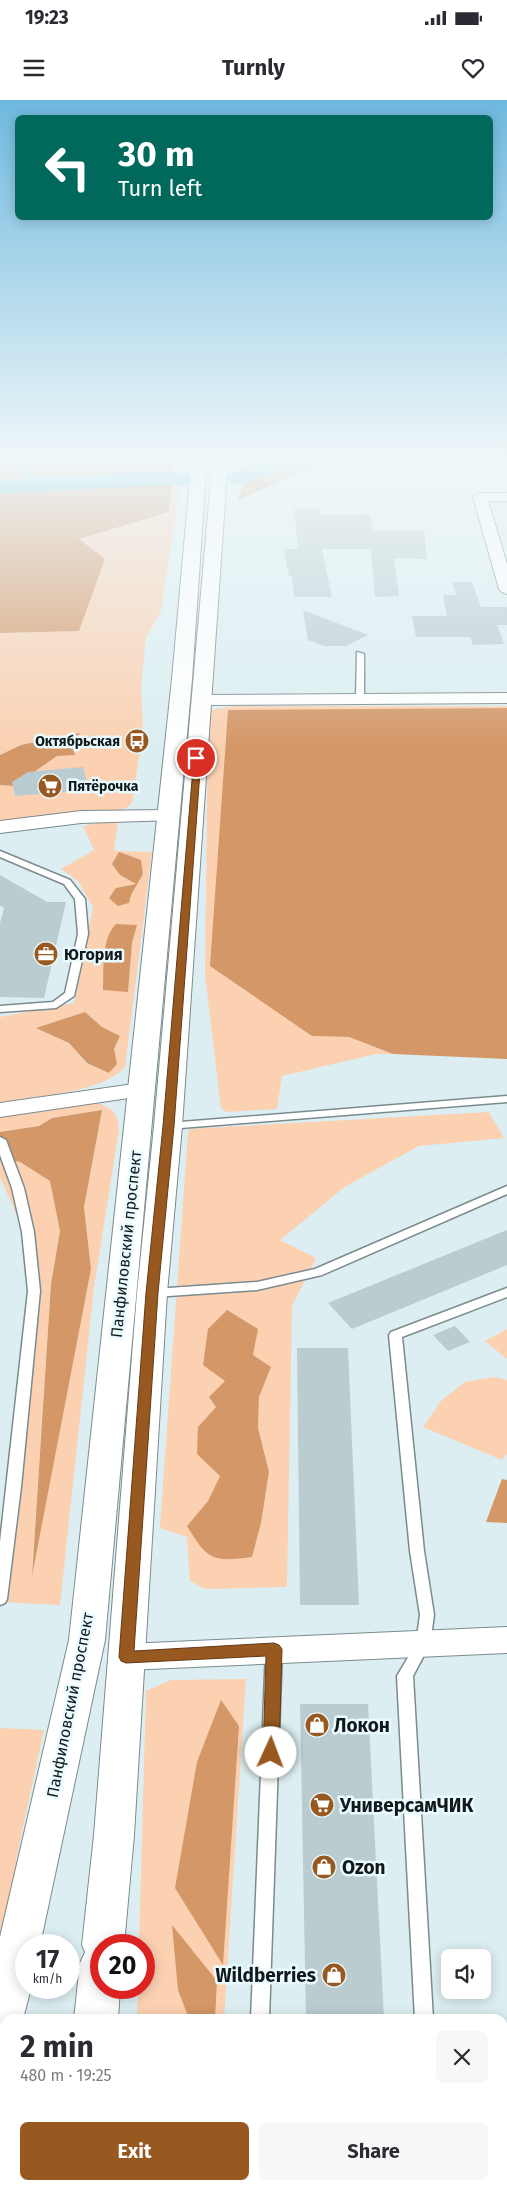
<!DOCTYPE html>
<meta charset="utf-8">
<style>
:root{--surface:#fff;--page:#f7f7f7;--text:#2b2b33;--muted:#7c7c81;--accent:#985921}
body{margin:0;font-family:"Fira Sans",sans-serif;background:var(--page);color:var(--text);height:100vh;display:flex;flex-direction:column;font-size:19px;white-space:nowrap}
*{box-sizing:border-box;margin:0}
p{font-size:16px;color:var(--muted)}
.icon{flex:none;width:28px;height:28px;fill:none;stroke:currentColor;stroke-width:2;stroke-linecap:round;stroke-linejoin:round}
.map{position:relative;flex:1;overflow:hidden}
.drawer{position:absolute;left:0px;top:1914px;width:508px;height:176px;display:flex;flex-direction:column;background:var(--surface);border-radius:15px 15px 0 0;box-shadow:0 2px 12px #0003}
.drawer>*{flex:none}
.banner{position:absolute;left:15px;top:15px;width:478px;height:105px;border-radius:8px;box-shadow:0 2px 12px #0003;background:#00695c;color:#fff;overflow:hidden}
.tools{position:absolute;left:441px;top:1849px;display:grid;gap:10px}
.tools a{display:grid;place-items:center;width:50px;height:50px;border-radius:8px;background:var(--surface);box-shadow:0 2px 12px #0003;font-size:25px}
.speed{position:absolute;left:15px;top:1834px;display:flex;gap:10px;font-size:25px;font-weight:700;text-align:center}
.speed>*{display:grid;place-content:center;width:65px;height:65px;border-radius:50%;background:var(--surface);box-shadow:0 2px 12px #0003;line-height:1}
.speed small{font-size:12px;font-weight:400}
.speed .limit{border:8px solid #d22;background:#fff;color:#111}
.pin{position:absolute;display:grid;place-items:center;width:42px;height:42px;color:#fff;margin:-21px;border:2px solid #fff;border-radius:50%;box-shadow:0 1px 5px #0007}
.me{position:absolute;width:55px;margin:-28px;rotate:2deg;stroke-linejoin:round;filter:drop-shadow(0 0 4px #0008)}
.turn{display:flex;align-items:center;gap:18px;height:105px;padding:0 20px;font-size:22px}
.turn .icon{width:65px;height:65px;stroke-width:2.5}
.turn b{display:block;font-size:35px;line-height:42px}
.round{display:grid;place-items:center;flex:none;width:52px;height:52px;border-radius:8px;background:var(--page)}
.headline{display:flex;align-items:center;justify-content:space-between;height:85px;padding:0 20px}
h1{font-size:30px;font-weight:700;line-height:38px}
.primary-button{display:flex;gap:10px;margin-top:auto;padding:10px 20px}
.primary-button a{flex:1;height:58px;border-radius:8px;background:var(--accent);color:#fff;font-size:20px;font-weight:700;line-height:58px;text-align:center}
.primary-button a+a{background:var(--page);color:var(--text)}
.status{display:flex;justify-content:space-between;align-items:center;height:35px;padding:0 25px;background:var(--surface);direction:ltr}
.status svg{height:14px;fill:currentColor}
header{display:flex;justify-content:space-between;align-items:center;height:65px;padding:0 20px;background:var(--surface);font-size:22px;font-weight:700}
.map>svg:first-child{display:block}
</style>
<div class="status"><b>19:23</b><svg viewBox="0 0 49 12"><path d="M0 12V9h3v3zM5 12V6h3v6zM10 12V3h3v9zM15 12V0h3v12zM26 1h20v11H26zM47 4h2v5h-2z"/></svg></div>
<header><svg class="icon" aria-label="menu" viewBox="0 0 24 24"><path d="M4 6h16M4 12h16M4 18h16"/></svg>Turnly<svg class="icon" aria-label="heart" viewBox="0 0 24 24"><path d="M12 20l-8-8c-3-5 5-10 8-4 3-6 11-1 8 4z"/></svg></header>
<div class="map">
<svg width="507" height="2089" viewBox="0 0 507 2089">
<rect width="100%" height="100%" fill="#dceef1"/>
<g fill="#fbd1b2" fill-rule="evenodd">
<path d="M174,357H185L161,511L146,537L141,586L143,631L132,703L126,708L114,711L0,721V685L14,686L57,656L75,655L72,645L75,636L21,645L0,655V533L79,531L78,439L169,412Z"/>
<path d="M233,606H507V608L228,611L311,936L349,937L393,954H376L282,976L277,1009L226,1012L221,1008L205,875L208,615L211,610Z"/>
<path d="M102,722H118L114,751L152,752L125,967C104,992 37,996 4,1002H0V917L74,903L93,807L78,781L61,769L94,750L83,726ZM143,774L131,795L129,803L116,788L137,784L120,775ZM116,824L137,826L132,843L128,892ZM85,912L102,927L120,936L114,950L87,964L69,943L37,928Z"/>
<path d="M97,1003C113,1008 118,1013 119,1030L94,1187L60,1505L0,1502L34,1155L0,1077V1058L20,1062L50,1081L60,1131L51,1184L32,1470L91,1169L84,1107L102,1010L52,1018L39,1026L0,1032V1016Z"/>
<path d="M489,1012L504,1038L419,1046L346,1086L280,1140L316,1158L292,1206L287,1487L205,1489L190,1481L187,1437L160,1428L188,1033L190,1029ZM271,1267L259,1297L258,1328L269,1372L261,1423L252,1457L187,1426L208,1401L220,1376L198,1327L216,1307L226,1281Z"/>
<path d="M507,1229V1259L485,1241Z"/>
<path d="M494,1277L507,1280V1354L502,1360L423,1327L441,1301L465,1282Z"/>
<path d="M246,1579L224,1919H215L216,1916L178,1890L189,1919H137L138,1888H144V1845H139L146,1591L171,1580Z"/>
<path d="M0,1628L44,1630L16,1760L15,1813L0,1875Z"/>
<path d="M147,2085H214L215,2089H147Z"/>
</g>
<g fill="#d49767">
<path d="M0,357H174L169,412L79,439L105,459L79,531L0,533Z"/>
<path d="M251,357H336L238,400Z"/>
<path d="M507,608V959L393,954L349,937L312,936L210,866L228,610Z"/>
<path d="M80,633L72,645L75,655L57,656L14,686L0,685V655L21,645Z"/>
<path d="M119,752L141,760L143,774L131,795L129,803L118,806L109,798L116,788L136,784L120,775L112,764Z"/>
<path d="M116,824L137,825L132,843L128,892L103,890C104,869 101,839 116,824Z"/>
<path d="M85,912L102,927L120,936L114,949L117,964L109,973L87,963L69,943L36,928Z"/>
<path d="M102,1010L84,1107L91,1169L32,1476L51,1184L60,1131L50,1081L20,1062L0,1058V1032L39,1026L52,1018Z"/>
<path d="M227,1210L258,1229L253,1255L271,1267L259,1297L258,1328L269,1372L261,1423L252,1457C213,1462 208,1461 187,1426L208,1401L220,1376L197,1354L198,1327L216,1307L209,1297L225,1281L203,1265L208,1229Z"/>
<path d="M502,1379L507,1380V1423L486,1422Z"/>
<path d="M221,1600L239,1626L223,1865L175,1788L197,1662Z"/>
<path d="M172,1825L217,1881L215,1919H189L178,1890Z"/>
</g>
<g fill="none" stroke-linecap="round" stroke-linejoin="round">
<path stroke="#58bed0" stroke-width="4.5" d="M8,357L28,369L35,385"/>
<g fill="#58bed0" fill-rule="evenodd">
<path d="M277,357H311L308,362L239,385L231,383L227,378L231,373Z"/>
<path d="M162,371L193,374L197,379L193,384L185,386L162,385L0,394V380Z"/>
</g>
</g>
<g fill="#bbccd0">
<path d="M294,408H320L321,415L370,414L373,431H424L427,459L394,458L399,496L375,497L371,449H322L332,497H294L292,477L289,476L284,449H298Z"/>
<path d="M452,482H472L481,507H507V525H497L504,544L473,545L470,537H416L412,516H447L443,495H456Z"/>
<path d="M303,510L368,535L346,546H324L308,540Z"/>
<path d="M83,667L89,690L15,696L12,682L28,672Z"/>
<path d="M0,775L47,802H66L44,898L0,897V823L4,808L0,806Z"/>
<path d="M507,1130V1165L352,1229L328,1203Z"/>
<path d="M455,1226L470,1242L448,1251L433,1235Z"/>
<path d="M297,1248H348L359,1505H300Z"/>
<path d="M300,1604H368L384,1919H306Z"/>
</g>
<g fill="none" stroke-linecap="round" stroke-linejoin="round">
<defs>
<g id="lane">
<path d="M357,552L364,554V599L360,601L356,599Z"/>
<path d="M0,751L70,780L85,799L88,834L74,896L56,908L0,912V906L53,902L65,893L78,834L75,799L64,784L0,757Z"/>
<path d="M507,996V1002L168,1029L162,1026L168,1023Z"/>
<path d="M0,1037L6,1040L24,1088L34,1132L40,1191L21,1387L7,1499L5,1503L0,1505V1442L28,1191L22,1132L12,1088L0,1055Z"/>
<path d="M507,1086V1094L322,1175L257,1190L154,1197L150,1196L148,1193L150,1190L154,1189L257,1182L315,1169Z"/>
<path d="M507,1188V1197L402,1237L424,1451L434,1515L430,1544L413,1576L433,1919H415L397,1576L416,1544L420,1515L410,1451L389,1235L391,1232Z"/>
<path d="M274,1543L279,1545L282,1549L269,1919H251L266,1549L269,1545Z"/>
<path d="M250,2085H268L269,2089H249Z"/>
<path d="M444,2085H464L466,2089H445Z"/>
</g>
<g id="street">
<path d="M480,393H507V401H488L507,464V494L502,492L499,489L473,397Z"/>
<path d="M507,593V603L201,605L195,604L193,600L195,596L201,595Z"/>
<path d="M168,710L175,712L177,716L175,720L81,723L0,733V721L81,711Z"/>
<path d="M141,983L149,985L152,990L149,995L0,1017V1003Z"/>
<path d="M507,1527V1553L126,1570L115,1566L110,1557L115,1548L126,1544Z"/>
</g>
<g id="primary">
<path d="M192,357H207L192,579L105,1540L40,1845H26V1888H31L23,1919H5V1941L0,1943V1837L69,1540L172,579Z"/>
<path d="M213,357H228L182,1026L167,1193L134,1735L124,1845H101V1888H120L118,1919H74L80,1863L85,1852L82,1845L94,1735L137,1193L154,1026Z"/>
<rect x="61" y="2085" width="46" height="4"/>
</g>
</defs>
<use href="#lane" stroke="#7b8b8e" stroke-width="3"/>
<use href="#street" stroke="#7b8b8e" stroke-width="2"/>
<use href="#primary" stroke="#7b8b8e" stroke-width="2"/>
<use href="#lane" fill="#fff" fill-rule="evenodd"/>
<use href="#street" fill="#fff" fill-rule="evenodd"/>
<use href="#primary" fill="#fff" fill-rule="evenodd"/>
</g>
<linearGradient id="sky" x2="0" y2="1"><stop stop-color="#6eb8de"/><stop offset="0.55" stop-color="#eff7f9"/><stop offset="1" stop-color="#eff7f9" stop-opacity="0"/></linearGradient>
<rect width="507" height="650" fill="url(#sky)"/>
<path fill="#985921" stroke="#633a15" d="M194,656L201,658L174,1026L158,1193L134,1551L274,1543L279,1545L282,1549L279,1653L277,1658L271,1660L265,1658L263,1653L266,1556L126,1563L121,1561L119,1557L146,1193L163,1026Z"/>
<defs>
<symbol id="bus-disc" viewBox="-11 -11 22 22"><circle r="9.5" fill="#985921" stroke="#e9fbff"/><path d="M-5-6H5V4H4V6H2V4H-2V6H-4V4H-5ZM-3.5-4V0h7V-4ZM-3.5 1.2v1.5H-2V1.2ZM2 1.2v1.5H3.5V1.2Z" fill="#fff"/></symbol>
<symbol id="supermarket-disc" viewBox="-11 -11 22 22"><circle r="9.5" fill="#985921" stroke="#e9fbff"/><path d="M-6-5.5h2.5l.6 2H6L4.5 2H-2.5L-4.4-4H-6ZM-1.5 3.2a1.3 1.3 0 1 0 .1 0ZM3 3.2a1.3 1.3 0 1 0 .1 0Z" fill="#fff"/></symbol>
<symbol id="office-disc" viewBox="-11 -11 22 22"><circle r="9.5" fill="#985921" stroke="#e9fbff"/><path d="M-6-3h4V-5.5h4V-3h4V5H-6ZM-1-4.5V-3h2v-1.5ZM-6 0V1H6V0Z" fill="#fff"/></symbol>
<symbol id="shop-disc" viewBox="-11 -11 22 22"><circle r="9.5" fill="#985921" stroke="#e9fbff"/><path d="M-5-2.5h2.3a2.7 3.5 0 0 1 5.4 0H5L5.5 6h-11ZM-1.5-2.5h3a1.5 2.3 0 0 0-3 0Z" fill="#fff"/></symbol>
</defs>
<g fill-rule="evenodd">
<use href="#bus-disc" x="123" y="627" width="28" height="28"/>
<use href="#supermarket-disc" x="36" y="672" width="28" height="28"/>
<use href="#office-disc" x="32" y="840" width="28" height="28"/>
<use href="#shop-disc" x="303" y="1611" width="28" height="28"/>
<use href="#supermarket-disc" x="308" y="1691" width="28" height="28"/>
<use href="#shop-disc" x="310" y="1753" width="28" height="28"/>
<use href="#shop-disc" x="320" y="1861" width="28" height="28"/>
</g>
<g text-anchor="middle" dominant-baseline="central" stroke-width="5" stroke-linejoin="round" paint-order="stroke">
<g font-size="14" font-weight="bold" fill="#13191a" stroke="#e9fbff" text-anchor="end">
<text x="120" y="641">Октябрьская</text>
<text x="68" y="686" text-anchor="start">Пятёрочка</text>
</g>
<g font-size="16" font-weight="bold" fill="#13191a" stroke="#e9fbff" text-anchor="start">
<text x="64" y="854">Югория</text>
</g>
<g font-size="16" fill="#13191a" stroke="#e9fbff">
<text transform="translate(126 1144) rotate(-84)">Панфиловский проспект</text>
<text transform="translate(70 1605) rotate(-79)">Панфиловский проспект</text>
</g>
<g font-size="19" font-weight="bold" fill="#13191a" stroke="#e9fbff" text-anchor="start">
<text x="334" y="1625">Локон</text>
<text x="340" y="1705">УниверсамЧИК</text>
<text x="342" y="1767">Ozon</text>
<text x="316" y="1875" text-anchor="end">Wildberries</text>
</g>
</g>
</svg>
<div class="tools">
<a><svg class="icon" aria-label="sound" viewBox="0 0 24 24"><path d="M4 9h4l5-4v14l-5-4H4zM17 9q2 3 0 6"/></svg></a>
</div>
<div class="speed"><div>17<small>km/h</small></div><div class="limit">20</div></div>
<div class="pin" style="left:196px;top:658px;background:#d93025"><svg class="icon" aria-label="arrive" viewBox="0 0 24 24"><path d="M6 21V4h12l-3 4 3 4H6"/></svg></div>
<svg class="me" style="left:271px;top:1653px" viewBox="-20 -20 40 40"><circle r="19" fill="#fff"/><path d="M0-13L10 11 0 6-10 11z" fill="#985921"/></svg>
<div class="banner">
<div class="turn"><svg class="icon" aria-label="left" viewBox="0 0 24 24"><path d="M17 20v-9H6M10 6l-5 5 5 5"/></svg><div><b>30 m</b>Turn left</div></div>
</div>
<section class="drawer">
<div class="headline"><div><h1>2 min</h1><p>480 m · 19:25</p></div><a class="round"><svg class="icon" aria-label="close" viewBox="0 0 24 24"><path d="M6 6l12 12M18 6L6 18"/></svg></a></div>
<div class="primary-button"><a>Exit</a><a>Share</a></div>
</section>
</div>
